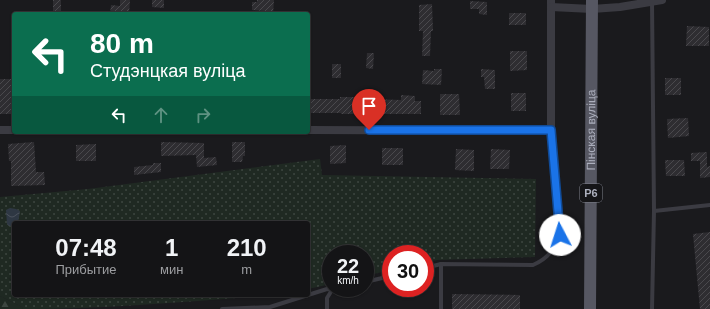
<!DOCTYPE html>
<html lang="ru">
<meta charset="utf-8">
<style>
:root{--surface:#141416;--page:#1d1d1f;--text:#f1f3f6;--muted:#9d9ea1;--line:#333335}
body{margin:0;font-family:Helvetica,sans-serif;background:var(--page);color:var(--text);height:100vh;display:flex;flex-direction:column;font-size:15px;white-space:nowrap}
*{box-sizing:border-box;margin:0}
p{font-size:13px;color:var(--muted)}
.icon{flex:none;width:22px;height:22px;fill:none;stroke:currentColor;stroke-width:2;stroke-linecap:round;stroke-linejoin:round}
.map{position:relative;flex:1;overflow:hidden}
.details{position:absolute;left:12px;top:221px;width:298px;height:76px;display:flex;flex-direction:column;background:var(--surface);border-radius:4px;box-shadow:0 1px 3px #0004,0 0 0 1px var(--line)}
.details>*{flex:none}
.top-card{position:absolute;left:12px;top:12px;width:298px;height:122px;border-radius:4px;box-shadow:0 1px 3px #0004,0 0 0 1px var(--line);background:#0b6e4f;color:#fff;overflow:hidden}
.speed{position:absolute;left:322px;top:245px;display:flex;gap:8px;font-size:20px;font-weight:700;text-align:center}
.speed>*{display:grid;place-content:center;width:52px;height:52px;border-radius:50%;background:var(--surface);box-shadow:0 1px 3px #0004,0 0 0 1px var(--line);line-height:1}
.speed small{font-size:10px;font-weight:400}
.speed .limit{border:6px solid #d22;background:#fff;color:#111}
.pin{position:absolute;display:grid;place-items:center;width:34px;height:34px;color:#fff;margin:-41px -17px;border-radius:50% 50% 50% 0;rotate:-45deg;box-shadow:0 0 4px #0007}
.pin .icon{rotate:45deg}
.me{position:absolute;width:44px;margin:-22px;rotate:355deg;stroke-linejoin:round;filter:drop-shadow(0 0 3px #0008)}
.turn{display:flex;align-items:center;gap:14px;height:84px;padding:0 12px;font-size:18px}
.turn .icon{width:52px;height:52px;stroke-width:2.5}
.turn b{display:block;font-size:28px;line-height:34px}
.lanes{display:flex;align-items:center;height:38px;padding:0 12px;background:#0003;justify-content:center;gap:20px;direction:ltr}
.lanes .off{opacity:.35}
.eta{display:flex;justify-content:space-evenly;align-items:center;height:68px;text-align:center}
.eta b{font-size:24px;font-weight:700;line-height:28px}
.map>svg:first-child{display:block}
</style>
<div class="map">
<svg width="710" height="309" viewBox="0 0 710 309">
<defs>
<pattern id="green-dots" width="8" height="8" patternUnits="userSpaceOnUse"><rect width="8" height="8" fill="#1f2922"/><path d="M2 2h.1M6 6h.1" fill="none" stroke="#3d4640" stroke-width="1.8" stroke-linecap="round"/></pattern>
<pattern id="forest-firs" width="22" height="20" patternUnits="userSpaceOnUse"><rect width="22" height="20" fill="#1f2922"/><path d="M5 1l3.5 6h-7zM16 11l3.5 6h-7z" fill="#3d4640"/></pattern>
<pattern id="water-waves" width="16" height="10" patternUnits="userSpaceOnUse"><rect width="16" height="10" fill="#2e3743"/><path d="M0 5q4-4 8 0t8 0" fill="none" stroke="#4a515c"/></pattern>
<pattern id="building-hatch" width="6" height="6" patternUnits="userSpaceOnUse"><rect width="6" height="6" fill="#2e2d31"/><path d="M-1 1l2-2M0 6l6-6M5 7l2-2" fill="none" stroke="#4a494d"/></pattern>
</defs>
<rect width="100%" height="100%" fill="#1a1a1d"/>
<path fill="url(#green-dots)" d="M320,159L322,175L536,179L535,257L437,260L425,263V254H391V270L365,276V254H331V284L308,289V223H14V282L6,276L14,283V295H275C191,301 106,309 23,309L22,307L0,296V197L88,189Z"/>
<path fill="url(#forest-firs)" d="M0,296L22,307L23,309H0Z"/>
<path fill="url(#water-waves)" d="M10,208L16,209L20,211L18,223H14V225L9,226L7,224L6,210Z"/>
<g fill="url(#building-hatch)">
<rect x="53" y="0" width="8" height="14"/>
<path d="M120,0H130L129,14H110L111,5L120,6Z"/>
<path d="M152,0H164V8L152,7Z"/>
<path d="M257,0H274L273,14L266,13V11L252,10V2H257Z"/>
<path d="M470,1L487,2V15L479,14V9H470Z"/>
<path d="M432,4L433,31H431L430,56H422L423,31H419V5Z"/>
<rect x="509" y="13" width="17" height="12"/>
<path d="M687,26L709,27V46H686Z"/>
<path d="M510,51H527V70L510,71Z"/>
<path d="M367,53H374L373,69L366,68Z"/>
<rect x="332" y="64" width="9" height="14"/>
<path d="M434,69H442L441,85L422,84L423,70L434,71Z"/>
<path d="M481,69L495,70V89H485L484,77H481Z"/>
<rect x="665" y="78" width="16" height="17"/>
<rect x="0" y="79" width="14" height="35"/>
<rect x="511" y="93" width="15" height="18"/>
<path d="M440,94H459L460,115H440Z"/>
<path d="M401,95L415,96V101H421V114H373V99L401,100Z"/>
<path d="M340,97H355V114H341V113H308V99H340Z"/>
<path d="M688,118L689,136L668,138L667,119Z"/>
<path d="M34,142L36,172H44L45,185L11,186V161H9L8,144Z"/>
<path d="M161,142L204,143V158L216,157L217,165L197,167L196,155L161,156Z"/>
<path d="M232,142H245V156H243L242,162H232Z"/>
<path d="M96,144V161H76V145Z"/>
<path d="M346,145V163L330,164V146Z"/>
<rect x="382" y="148" width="21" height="17"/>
<path d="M456,149L474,150V171L455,170Z"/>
<path d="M491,149L510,150L509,169H490Z"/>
<path d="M707,152V167L710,166V177L700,178V161H691V153Z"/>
<path d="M665,160H684L685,176H666Z"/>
<path d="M153,163H161V172L134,175V167L153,165Z"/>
<path d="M710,232V309H700L693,234Z"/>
<path d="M452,294L520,295V309H452Z"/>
</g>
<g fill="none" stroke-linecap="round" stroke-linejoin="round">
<g stroke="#3b3b42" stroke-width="4">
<path d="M654,211L710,205"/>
<path d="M425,268L441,264L533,265C549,258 553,250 560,235"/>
<path d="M365,282L391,276"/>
<path d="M222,309L270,307L327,289L332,290L341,288"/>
<path d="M327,309V298L332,290"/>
<path d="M441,309V264"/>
<path d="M652,309L654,211L652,2"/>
</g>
<g stroke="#3b3b42" stroke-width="8">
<path d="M551,0V131L560,235"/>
<path d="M551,7L592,9L620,7L662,0"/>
<path d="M0,130H14"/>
<path d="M308,130L551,131"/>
</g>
<path stroke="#565762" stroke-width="12" id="s1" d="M590,309L592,0"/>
</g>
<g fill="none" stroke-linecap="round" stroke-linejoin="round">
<defs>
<path id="route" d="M369,130H551L560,235"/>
</defs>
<use href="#route" stroke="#114b97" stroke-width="10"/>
<use href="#route" stroke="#1a73e8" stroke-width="7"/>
</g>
<g text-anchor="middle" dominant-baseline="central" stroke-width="4" stroke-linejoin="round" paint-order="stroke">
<rect fill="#151518" stroke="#7f818c" stroke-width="1" x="580" y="184" width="22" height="18" rx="3"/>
<g font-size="11" font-weight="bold" fill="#acafbd">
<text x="591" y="193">Р6</text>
</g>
<g font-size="12" fill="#acafbd" stroke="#151518">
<text stroke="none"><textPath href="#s1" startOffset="179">Пінская вуліца</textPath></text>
</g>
</g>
</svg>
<div class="speed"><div>22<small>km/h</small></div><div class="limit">30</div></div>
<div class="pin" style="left:369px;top:130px;background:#d93025"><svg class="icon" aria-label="arrive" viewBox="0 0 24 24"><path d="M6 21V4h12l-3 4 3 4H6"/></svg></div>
<svg class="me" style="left:560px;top:235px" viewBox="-20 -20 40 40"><circle r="19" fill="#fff"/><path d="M0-13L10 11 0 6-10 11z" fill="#1a73e8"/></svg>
<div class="top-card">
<div class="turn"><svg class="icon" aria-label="left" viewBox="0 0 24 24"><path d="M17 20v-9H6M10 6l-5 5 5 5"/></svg><div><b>80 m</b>Студэнцкая вуліца</div></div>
<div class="lanes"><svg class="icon" aria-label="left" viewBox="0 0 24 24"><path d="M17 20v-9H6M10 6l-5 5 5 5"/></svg><svg class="icon off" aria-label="ahead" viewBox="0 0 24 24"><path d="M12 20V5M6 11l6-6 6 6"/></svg><svg class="icon off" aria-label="right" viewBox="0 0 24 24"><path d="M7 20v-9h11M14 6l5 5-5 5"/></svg></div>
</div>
<section class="details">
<div class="eta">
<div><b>07:48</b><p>Прибытие</p></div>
<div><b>1</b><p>мин</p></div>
<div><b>210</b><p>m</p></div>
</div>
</section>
</div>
